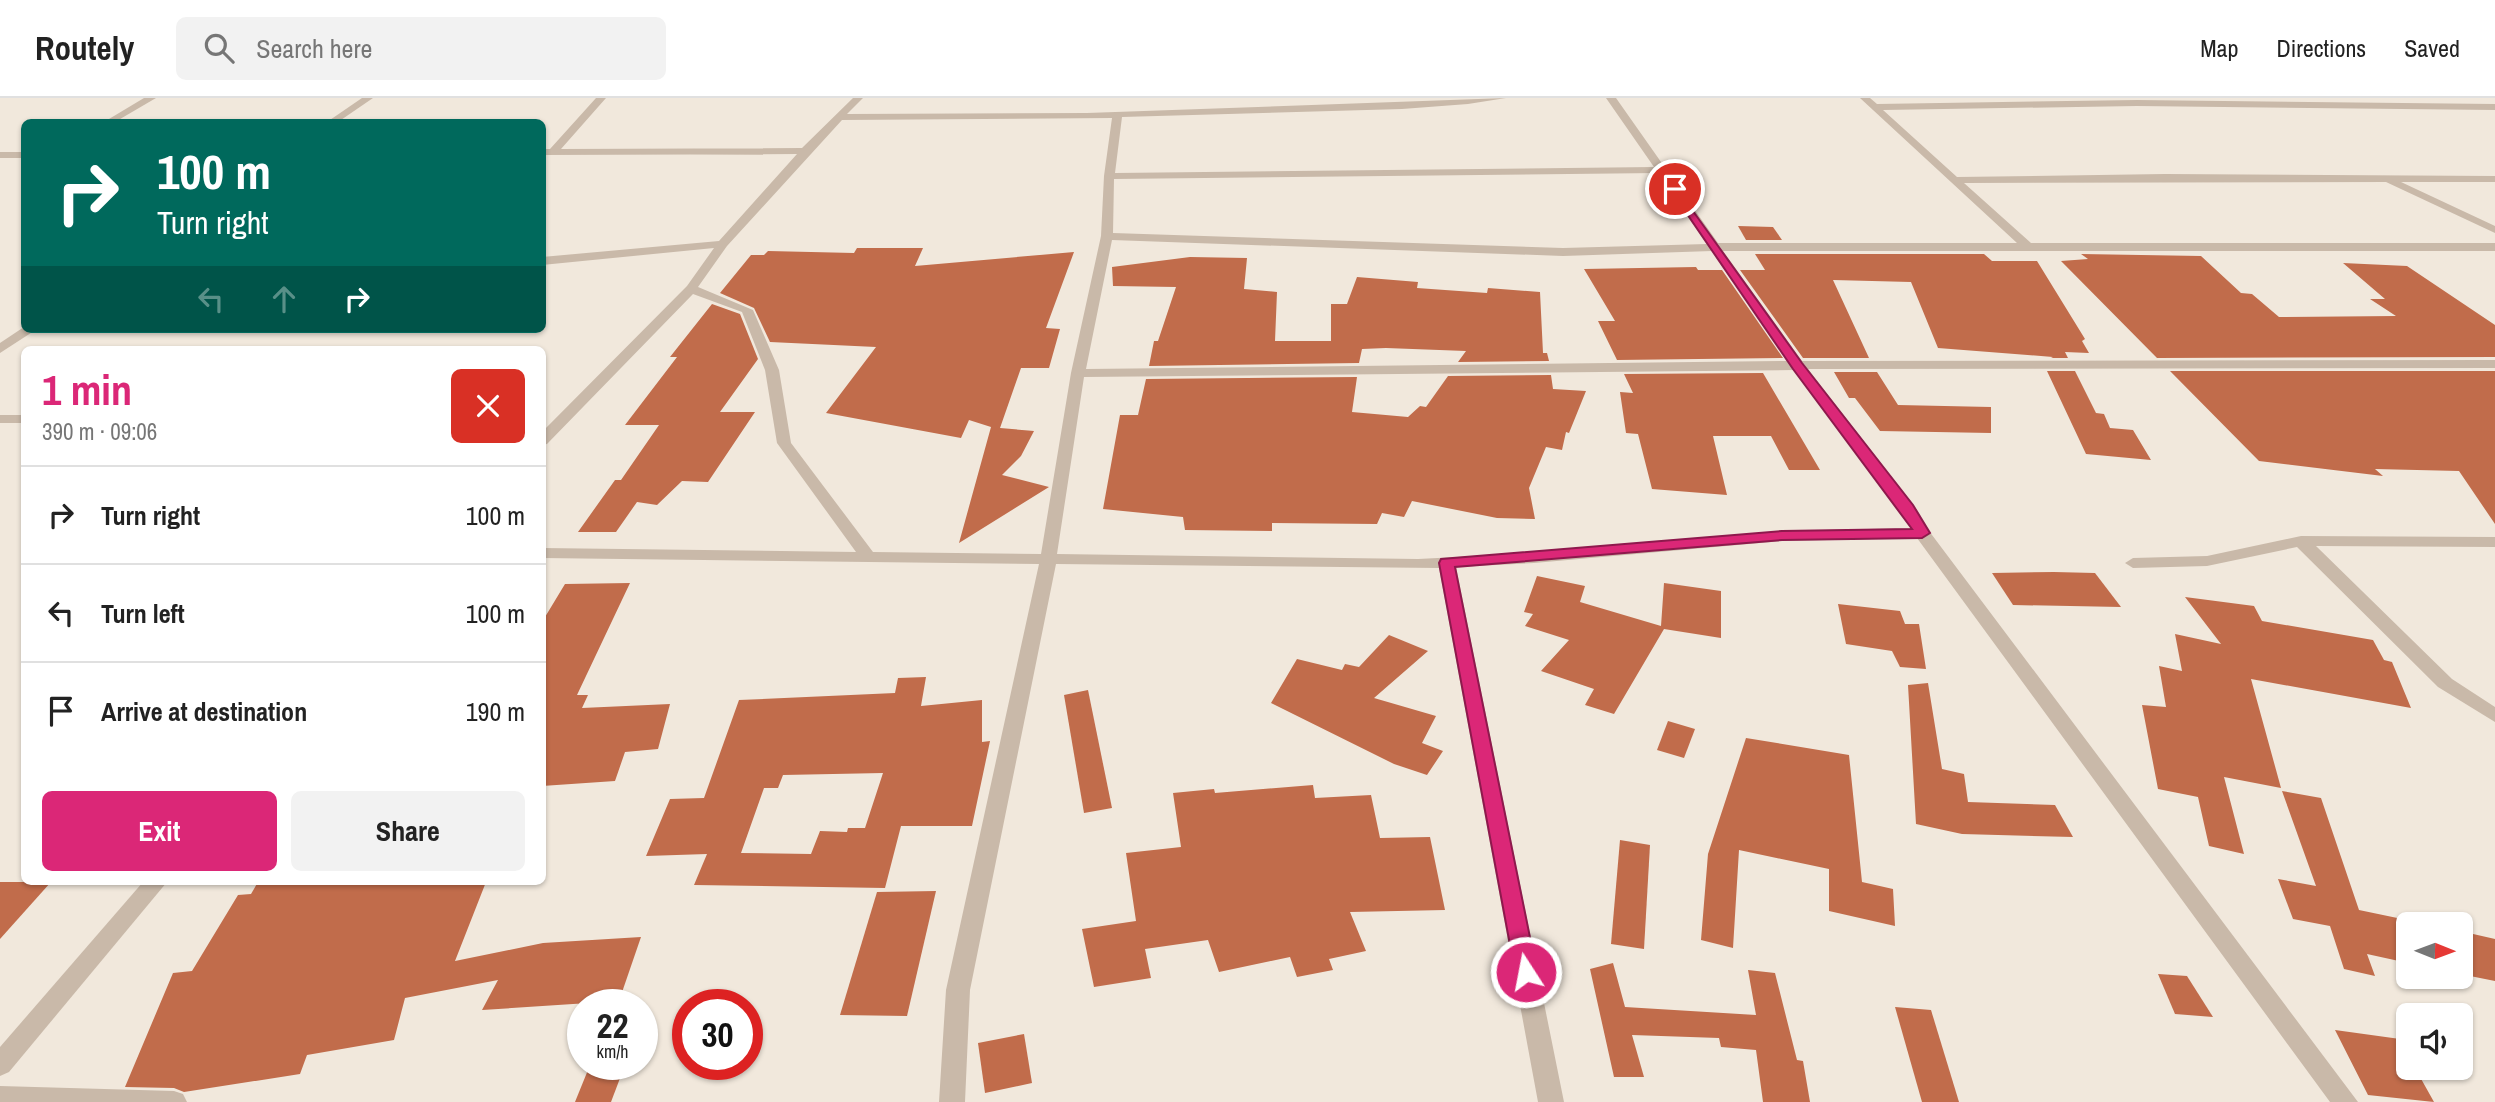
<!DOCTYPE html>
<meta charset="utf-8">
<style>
:root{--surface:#fff;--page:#f2f2f2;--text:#222;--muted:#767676;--line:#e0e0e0;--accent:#db2777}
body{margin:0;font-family:"Archivo Narrow",sans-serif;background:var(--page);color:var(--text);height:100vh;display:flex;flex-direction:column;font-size:26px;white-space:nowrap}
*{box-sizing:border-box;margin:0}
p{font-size:23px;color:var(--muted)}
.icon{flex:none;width:38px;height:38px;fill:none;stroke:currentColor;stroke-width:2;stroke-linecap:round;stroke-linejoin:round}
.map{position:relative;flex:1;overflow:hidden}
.side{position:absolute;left:21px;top:248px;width:525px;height:539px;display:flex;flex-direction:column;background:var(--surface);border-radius:10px;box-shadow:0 2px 5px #0004}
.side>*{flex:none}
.top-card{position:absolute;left:21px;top:21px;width:525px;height:214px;border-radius:10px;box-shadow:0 2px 5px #0004;background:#00695c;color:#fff;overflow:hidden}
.needle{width:46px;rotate:91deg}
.buttons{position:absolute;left:2396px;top:814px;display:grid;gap:14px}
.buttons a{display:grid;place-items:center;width:77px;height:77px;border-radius:10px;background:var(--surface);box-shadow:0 2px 5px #0004;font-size:35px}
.speed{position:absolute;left:567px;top:891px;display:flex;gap:14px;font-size:35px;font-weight:700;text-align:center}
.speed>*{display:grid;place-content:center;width:91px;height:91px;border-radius:50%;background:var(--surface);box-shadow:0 2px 5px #0004;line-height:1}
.speed small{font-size:18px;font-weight:400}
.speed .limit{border:10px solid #d22;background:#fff;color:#111}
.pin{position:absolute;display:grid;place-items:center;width:60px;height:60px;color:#fff;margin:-30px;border:4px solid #fff;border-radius:50%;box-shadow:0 2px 7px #0007}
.me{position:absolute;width:77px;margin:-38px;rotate:349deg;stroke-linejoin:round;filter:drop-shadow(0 0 5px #0008)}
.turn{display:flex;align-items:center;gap:24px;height:147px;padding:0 21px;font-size:32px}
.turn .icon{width:91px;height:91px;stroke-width:2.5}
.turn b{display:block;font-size:49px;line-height:60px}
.lanes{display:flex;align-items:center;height:66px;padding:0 21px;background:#0003;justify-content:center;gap:35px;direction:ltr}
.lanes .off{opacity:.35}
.round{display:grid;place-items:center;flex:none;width:74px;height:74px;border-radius:10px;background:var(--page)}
.headline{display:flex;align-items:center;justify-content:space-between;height:119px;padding:0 21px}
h1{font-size:42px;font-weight:700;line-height:52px;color:var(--accent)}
.cta{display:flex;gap:14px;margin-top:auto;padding:14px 21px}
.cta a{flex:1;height:80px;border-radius:10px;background:var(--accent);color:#fff;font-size:28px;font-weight:700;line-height:80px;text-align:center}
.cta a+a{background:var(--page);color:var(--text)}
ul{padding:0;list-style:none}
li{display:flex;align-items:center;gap:21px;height:98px;padding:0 21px;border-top:2px solid var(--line)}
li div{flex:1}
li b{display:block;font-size:26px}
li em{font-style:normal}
header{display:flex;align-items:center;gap:42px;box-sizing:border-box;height:98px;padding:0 35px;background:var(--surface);border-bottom:2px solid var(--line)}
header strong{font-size:33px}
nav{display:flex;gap:38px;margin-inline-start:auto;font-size:24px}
.search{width:490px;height:63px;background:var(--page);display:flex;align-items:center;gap:18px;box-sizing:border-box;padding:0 24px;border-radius:10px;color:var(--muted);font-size:26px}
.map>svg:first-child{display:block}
</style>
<header>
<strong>Routely</strong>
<div class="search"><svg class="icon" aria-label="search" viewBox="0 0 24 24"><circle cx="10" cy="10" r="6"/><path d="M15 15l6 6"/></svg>Search here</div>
<nav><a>Map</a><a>Directions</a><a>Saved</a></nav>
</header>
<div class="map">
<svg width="2495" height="1004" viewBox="0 0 2495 1004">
<rect width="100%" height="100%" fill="#f1e8dc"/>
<g fill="#c16c4b" fill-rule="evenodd">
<path d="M1738,128L1773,129L1782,142H1746Z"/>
<path d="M857,150H923L915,168L1074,154L1046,230L1060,231L1049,270H1021L1000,330L1034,333L1021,358L1002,377L1049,389L959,445L991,329L969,322L961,340L826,315L876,249L770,244L754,210L720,195L751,157H764L768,153L854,155Z"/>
<path d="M1755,156H1984L1992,163H2037L2085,241L2082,243L2089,255L2065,254L2068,260H2051L2053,259L1938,250L1911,184L1833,182L1869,260H1803L1740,172H1765Z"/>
<path d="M2081,156L2201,158L2241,195L2252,196L2279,219L2396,218L2370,201H2385L2343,165L2407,168L2495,227V259L2157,260L2061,163L2088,161Z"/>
<path d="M1190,159L1247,160L1244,191L1277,194L1275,243H1331V206H1347L1357,179L1418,184L1417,190L1487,195L1488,190L1540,194L1543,255H1547L1549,263L1458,264L1466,253L1386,250L1362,251L1359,265L1149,268L1154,243H1158L1176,189L1113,188L1112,169Z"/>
<path d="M1696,169L1698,172H1722L1783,260L1617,262L1598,223H1615L1584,171Z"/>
<path d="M712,206L740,216L758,261L720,314H755L708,384L682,383L657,407L637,404L616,434H578L615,382H621L659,327H625L677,259H670Z"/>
<path d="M2047,273H2075L2096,315L2104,316L2110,330L2133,332L2151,362L2086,356Z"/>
<path d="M2170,273H2495V426L2459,373L2375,371L2383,378L2259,363Z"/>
<path d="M1834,274H1877L1898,307L1991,309V335L1880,333L1855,300H1849Z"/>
<path d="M1763,275L1820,372H1789L1771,338H1713L1727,397L1652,391L1638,336L1626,335L1620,294L1633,295L1624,276Z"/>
<path d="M1551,277L1553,291L1586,293L1569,335L1566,334L1562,352L1546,349L1529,390L1535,421L1497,420L1412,403L1404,419L1382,415L1377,426L1272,425V433L1185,432L1183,419L1103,411L1120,317H1138L1146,281L1357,279L1352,314L1408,319L1420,308L1426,309L1448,278Z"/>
<path d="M2054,474L2095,475L2121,509L2013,507L1992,475Z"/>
<path d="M1537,478L1585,488L1580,504L1661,528L1664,485L1721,493V540L1664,531L1614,616L1585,607L1594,591L1541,573L1569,542L1525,528L1533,516L1524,514Z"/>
<path d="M630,485L577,597H588L582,610L670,606L658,651L625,654L615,683L542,688V524L565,486Z"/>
<path d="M2185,499L2254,508L2262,523L2373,542L2384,562L2392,564L2411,610L2251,581L2281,690L2224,679L2244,756L2209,748L2198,699L2158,691L2142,607L2166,609L2159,568L2182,573L2175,536L2221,546Z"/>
<path d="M1838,506L1900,513L1905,526H1919L1926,571L1900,569L1892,553L1846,546Z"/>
<path d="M1389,537L1428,553L1374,600L1436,618L1422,645L1443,653L1427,677L1394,666L1271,605L1297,561L1342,572L1345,566L1359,569Z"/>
<path d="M926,579L921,608L982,602V644L990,643L972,728H901L885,790L694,787L707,756L646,758L670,701L704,700L739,602L895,595L898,580ZM883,675L865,730H848L847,734L820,733L811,756L741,755L764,690H778L783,677Z"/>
<path d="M1928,585L1942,671L1964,676L1968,704L2055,707L2073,739L1962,736L1916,726L1908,587Z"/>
<path d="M1088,592L1112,710L1084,715L1064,597Z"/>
<path d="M1668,623L1695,631L1684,660L1657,652Z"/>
<path d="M1746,640L1849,657L1862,784L1893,791L1895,828L1829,813V771L1739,752L1733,850L1701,842L1708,756Z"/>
<path d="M1313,687L1315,700L1371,697L1380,740L1430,739L1445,812L1350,814L1366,853L1329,861L1333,872L1297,879L1290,859L1219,874L1208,842L1145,851L1151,880L1094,889L1082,831L1136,823L1126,755L1181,749L1173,695L1214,691L1215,695Z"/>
<path d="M2282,693L2321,700L2359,812L2426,826H2408V865L2367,856L2375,878L2344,871L2330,828L2293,821L2278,781L2316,788Z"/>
<path d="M1620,742L1650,747L1644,851L1611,846Z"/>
<path d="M0,784H51L0,841Z"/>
<path d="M258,784H486L455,863L543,845L641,839L619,903L482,912L498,882L405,900L394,942L307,957L300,976L184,994L174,990L125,989L173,875L192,873L238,797L251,796Z"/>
<path d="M936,793L907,918L840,917L877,794Z"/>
<path d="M2460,833L2495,841V883L2460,876Z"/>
<path d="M1613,865L1625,909L1756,917L1748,872L1775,875L1797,962L1803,963L1810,1004H1763L1756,952L1721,949L1719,940L1632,937L1644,979H1614L1590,871Z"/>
<path d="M2158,876L2187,878L2213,919L2175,916Z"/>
<path d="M1895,909L1931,912L1959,1004H1922Z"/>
<path d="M2335,932L2400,941L2408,956V970H2415L2434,1004L2368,997Z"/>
<path d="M1024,936L1032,985L985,995L978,945Z"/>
<path d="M590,967H625L611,1004H575Z"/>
</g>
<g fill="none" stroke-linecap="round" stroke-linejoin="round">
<g fill="#c9b9a9" fill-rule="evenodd">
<path d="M144,0H156L115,24H104Z"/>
<path d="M362,0H373L338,24H327Z"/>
<path d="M596,0H606L561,51L802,50L853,0H863L847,16L1087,15L1506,0L1468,6L1402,11L1122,19L1115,75L1654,69L1606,0H1616L1718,145H2017L1860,0H1870L1877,6L2137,2L2495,6V12L2137,8L1883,12L1957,79L2165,76L2495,78V84H2401L2495,128V135L2386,84L1964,85L2031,145H2495V153H1723L1802,263L2495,262V270L1808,271L1913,407L1929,433L2358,1004H2330L1917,440L1782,443L1534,465L1456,469L1564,1004H1538L1439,470L1056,466L970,892L965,1004H939L946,892L1039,466L542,460V450L856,454L777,345L765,272L742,214L693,196L547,346L542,347V334L687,188L714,150L542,167V159L719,143L797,56L542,57V51H550ZM1112,20L1104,78L1101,138L1071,275L1041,456L873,454L791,345L779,272L753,212L698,189L727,148L842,22ZM1658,75L1707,146L1563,150L1113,135L1114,81ZM1112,142L1563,158L1712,153L1788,263L1086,271ZM1794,272L1900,411L1911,430L1782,433L1534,455L1418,461L1057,456L1084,279Z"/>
<rect x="0" y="54" width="24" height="6"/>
<path d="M24,229L37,231L0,255V245Z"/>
<rect x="0" y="317" width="24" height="8"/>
<path d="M2301,438L2495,439V449L2316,448L2452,581L2495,609V624L2438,589L2297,449L2207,468L2133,470L2125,465L2133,460L2207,458Z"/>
<path d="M143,784H167L9,974L0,978V949Z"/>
<path d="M0,988L174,993L183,996L187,1004H0Z"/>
</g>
</g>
<path fill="#db2777" stroke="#8e194d" stroke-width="2" d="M1675,88L1802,265L1913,407L1930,435L1922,440L1782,442L1455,469L1537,874L1534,880L1526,883L1519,880L1515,874L1439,465L1441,461L1782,433L1912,431L1793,271L1670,91Z"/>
</svg>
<div class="buttons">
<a><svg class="needle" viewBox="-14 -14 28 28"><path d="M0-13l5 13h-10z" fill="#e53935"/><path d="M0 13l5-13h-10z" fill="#767676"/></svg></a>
<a><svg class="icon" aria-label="sound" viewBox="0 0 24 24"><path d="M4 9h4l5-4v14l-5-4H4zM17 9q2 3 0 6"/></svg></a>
</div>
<div class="speed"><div>22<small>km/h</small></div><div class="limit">30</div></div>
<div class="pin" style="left:1675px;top:91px;background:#d93025"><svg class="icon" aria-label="arrive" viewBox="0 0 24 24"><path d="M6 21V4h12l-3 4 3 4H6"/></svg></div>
<svg class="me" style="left:1526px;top:874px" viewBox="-20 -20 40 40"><circle r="17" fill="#db2777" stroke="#fff" stroke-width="3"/><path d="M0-11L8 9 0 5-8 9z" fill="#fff"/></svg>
<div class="top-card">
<div class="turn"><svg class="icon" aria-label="right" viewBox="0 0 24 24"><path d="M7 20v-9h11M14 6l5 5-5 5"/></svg><div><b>100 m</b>Turn right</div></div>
<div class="lanes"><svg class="icon off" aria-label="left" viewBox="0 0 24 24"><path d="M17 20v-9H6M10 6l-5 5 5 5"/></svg><svg class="icon off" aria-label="ahead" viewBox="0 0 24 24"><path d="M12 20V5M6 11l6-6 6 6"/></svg><svg class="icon" aria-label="right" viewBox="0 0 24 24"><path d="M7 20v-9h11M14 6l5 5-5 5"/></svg></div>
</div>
<section class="side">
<div class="headline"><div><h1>1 min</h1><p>390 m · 09:06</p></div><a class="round" style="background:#d93025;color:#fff"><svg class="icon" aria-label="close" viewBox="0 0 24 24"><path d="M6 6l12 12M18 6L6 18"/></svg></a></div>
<ul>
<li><svg class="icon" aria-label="right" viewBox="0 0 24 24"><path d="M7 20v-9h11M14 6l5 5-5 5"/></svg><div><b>Turn right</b></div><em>100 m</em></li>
<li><svg class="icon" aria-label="left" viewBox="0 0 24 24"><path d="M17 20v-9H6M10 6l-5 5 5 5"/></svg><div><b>Turn left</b></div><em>100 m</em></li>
<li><svg class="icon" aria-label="arrive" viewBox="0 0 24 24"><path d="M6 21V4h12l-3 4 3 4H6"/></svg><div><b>Arrive at destination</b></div><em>190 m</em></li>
</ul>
<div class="cta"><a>Exit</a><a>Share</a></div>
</section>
</div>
